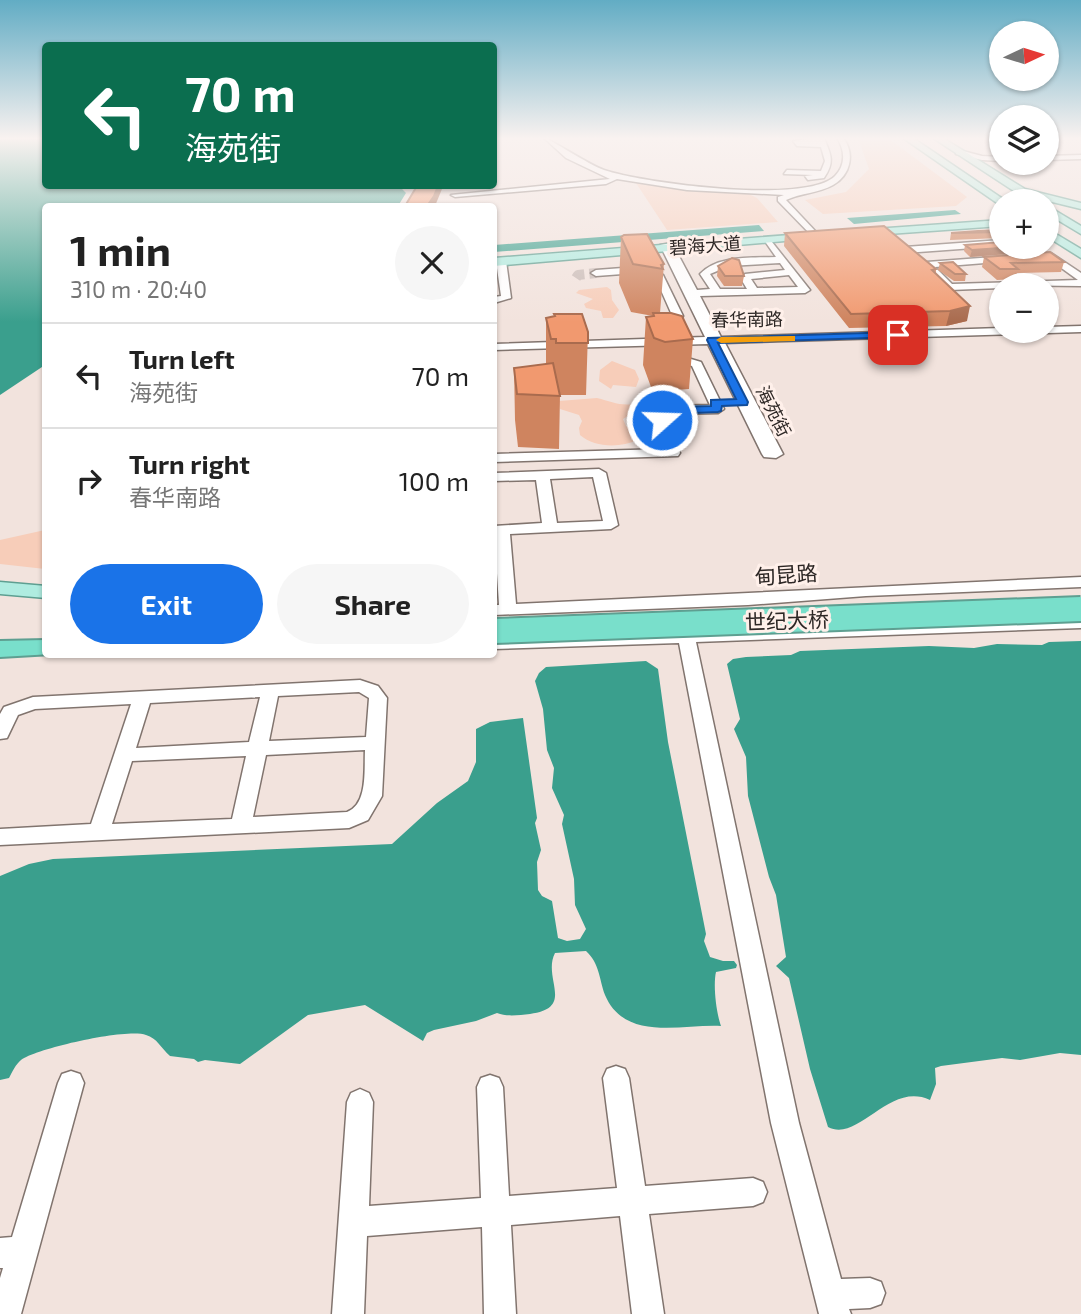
<!DOCTYPE html>
<meta charset="utf-8">
<style>
:root{--surface:#fff;--page:#f6f6f6;--text:#222;--muted:#767676;--line:#e0e0e0;--accent:#1a73e8}
body{margin:0;font-family:"Exo 2","Noto Sans SC",sans-serif;background:var(--page);color:var(--text);height:100vh;display:flex;flex-direction:column;font-size:26px;white-space:nowrap}
*{box-sizing:border-box;margin:0}
p{font-size:23px;color:var(--muted)}
.icon{flex:none;width:38px;height:38px;fill:none;stroke:currentColor;stroke-width:2;stroke-linecap:round;stroke-linejoin:round}
.map{position:relative;flex:1;overflow:hidden}
.panel{position:absolute;left:42px;top:203px;width:455px;height:455px;display:flex;flex-direction:column;background:var(--surface);border-radius:7px;box-shadow:0 2px 5px #0004}
.panel>*{flex:none}
.guide{position:absolute;left:42px;top:42px;width:455px;height:147px;border-radius:7px;box-shadow:0 2px 5px #0004;background:#0b6e4f;color:#fff;overflow:hidden}
.needle{width:46px;rotate:86deg}
.tools{position:absolute;left:989px;top:21px;display:grid;gap:14px}
.tools a{display:grid;place-items:center;width:70px;height:70px;border-radius:50%;background:var(--surface);box-shadow:0 2px 5px #0004;font-size:35px}
.pin{position:absolute;display:grid;place-items:center;width:60px;height:60px;color:#fff;margin:-30px;border-radius:14px;box-shadow:0 4px 10px #0006}
.me{position:absolute;width:77px;margin:-38px;rotate:70deg;stroke-linejoin:round;filter:drop-shadow(0 0 5px #0008)}
.turn{display:flex;align-items:center;gap:24px;height:147px;padding:0 28px;font-size:32px}
.turn .icon{width:91px;height:91px;stroke-width:2.5}
.turn b{display:block;font-size:49px;line-height:60px}
.round{display:grid;place-items:center;flex:none;width:74px;height:74px;border-radius:37px;background:var(--page)}
.headline{display:flex;align-items:center;justify-content:space-between;height:119px;padding:0 28px}
h1{font-size:42px;font-weight:700;line-height:52px}
.primary-button{display:flex;gap:14px;margin-top:auto;padding:14px 28px}
.primary-button a{flex:1;height:80px;border-radius:42px;background:var(--accent);color:#fff;font-size:28px;font-weight:700;line-height:80px;text-align:center}
.primary-button a+a{background:var(--page);color:var(--text)}
ul{padding:0;list-style:none}
li{display:flex;align-items:center;gap:21px;height:105px;padding:0 28px;border-top:2px solid var(--line)}
li div{flex:1}
li b{display:block;font-size:26px}
li em{font-style:normal}
.map>svg:first-child{display:block}
</style>
<div class="map">
<svg width="1081" height="1314" viewBox="0 0 1081 1314">
<rect width="100%" height="100%" fill="#f2e3dd"/>
<g fill="#f7cdb9">
<path d="M858,138H888L967,197L956,206L823,214L805,200L846,192L869,169Z"/>
<path d="M636,183L749,194L757,198L778,222L667,230Z"/>
<path d="M607,287L611,290L612,300L619,310L613,318H603L601,311L586,308L584,304L593,299L576,293L579,290Z"/>
<path d="M612,361L635,370L639,379L636,387L613,385L611,389L599,381L600,370Z"/>
<path d="M597,398C613,402 624,408 641,402L640,409L623,419L626,426L640,435L638,440C620,448 595,448 580,435L579,428L582,421L579,415L560,409L559,401Z"/>
<path d="M45,530V569L0,564V540Z"/>
</g>
<g fill="#3a9f8d">
<path d="M0,138H45L46,186H288L402,189L406,193L398,206H46L45,365L0,395Z"/>
<path d="M955,210L961,214L854,224L847,218Z"/>
<path d="M759,225L764,231L494,252V245Z"/>
<path d="M1081,641V1055L1060,1053L1020,1060L1002,1058L941,1066L935,1068L936,1084L930,1100C889,1081 859,1143 828,1127L810,1069L789,978L776,966L786,957L776,895L769,877L748,796L746,757L734,729L740,719L727,664L733,659L746,657L791,655L800,651L929,646L974,648L997,644L1042,645L1049,642Z"/>
<path d="M646,661L658,669L668,742L706,934L704,941L710,957L723,961H734L737,965L736,968L716,972C713,985 716,1012 721,1026C681,1024 625,1042 605,995C599,979 600,964 586,951L555,953C542,978 576,1008 530,1014C519,1015 507,1017 497,1013L476,1021L434,1030L427,1033L423,1041L365,1005L308,1015L240,1064L205,1060L198,1062L194,1059L170,1056C161,1048 157,1038 146,1035C127,1028 38,1048 21,1060C16,1064 12,1072 9,1078L0,1080V876L29,864L53,859L392,844L437,803L468,781L476,762V729L490,722L523,718L537,818L535,823L541,850L537,862L538,890L542,896L552,901L558,938L567,941L580,939L586,929L575,905L574,879L562,824L564,815L552,788L554,768L547,750L543,709L535,681L539,673L546,667Z"/>
</g>
<g fill="none" stroke-linecap="round" stroke-linejoin="round">
<path stroke="#cbbdb8" stroke-width="10" stroke-dasharray="10 5" stroke-linecap="butt" d="M576,278L578,275L596,273"/>
<defs>
<g id="minor">
<path d="M544,138C549,138 589,165 604,170C642,183 806,205 835,176C846,165 845,150 837,138H843C855,153 851,175 833,185C819,193 801,193 786,200L818,234L819,236L815,239L778,201V197L784,195L687,190L617,179L606,184L455,197L451,195L610,179L566,158Z"/>
<path d="M818,138H824C831,155 835,162 824,178L808,180L805,176L813,175L784,174L787,170L821,171L825,161L821,147L797,146L793,141Z"/>
<path d="M959,150L982,156L1001,157V161L982,160L956,154Z"/>
<path d="M1081,155V159L1046,160V156Z"/>
<path d="M768,237L810,290L805,293L700,296L721,337L1001,328V331H1046V327L1081,326V332L725,343L783,454L776,458L764,457L762,454L708,344L494,350V344L705,337L660,245L672,243L697,290L710,289L700,274C718,255 752,258 776,257L764,240ZM780,263L785,270L745,274L741,279L747,289H720L710,274L729,266ZM789,275L798,287L757,288L751,279Z"/>
<path d="M1001,240V246L905,253L900,250L905,247Z"/>
<path d="M1051,253L1081,273V286L1001,285V288L950,290L922,265L927,262L1007,256L1012,259L1010,261L935,267L952,284L1078,280L1049,259L1037,257Z"/>
<path d="M501,258L506,261L511,298L494,303V297L501,296L496,261Z"/>
<path d="M636,267L663,275L683,316L682,318L662,328L653,326L672,315L656,279L636,273L596,276L591,273L596,270Z"/>
<path d="M671,353L701,362L724,409L718,413L675,414L669,417L680,453L678,456L494,462V454L665,449L656,415C670,403 692,406 710,405L692,366L667,358V354Z"/>
<path d="M599,469L606,473L618,525L611,529L510,534L516,604L1081,577V587L866,596L748,605L494,615V605H499L494,526L542,523L536,480L494,481V473ZM593,477L603,521L557,523L550,479Z"/>
<path d="M1081,618V628L696,642L799,1123L841,1279L870,1278L881,1282L885,1293L881,1304L870,1308L849,1309L851,1314H819L771,1123L679,643L494,649V639Z"/>
<path d="M360,680L378,686L387,698L382,796L368,820L349,828L0,845V829L91,824L131,704L35,709L18,715L7,738L0,739V714L4,707L33,697ZM359,692L369,698L366,737L269,741L278,696ZM260,697L249,742L136,748L150,703ZM365,750C364,770 368,804 347,812L253,817L266,755ZM246,756L232,819L112,824L132,761Z"/>
<path d="M616,1066L625,1069L629,1078L645,1186L753,1178L763,1182L767,1192L763,1202L753,1206L649,1214L664,1314H632L620,1216L511,1225L516,1314H484L482,1227L367,1236L364,1314H332L347,1102L351,1093L360,1089L369,1093L373,1102L369,1206L481,1198L477,1087L481,1078L490,1075L499,1078L503,1087L509,1196L617,1188L603,1078L607,1069Z"/>
<path d="M71,1071L80,1074L84,1083L21,1314H0V1278L3,1268H0V1238L12,1237L58,1083L62,1074Z"/>
</g>
<g id="major">
<path d="M903,138H913L1006,201L997,203Z"/>
<path d="M933,138H943L1025,189L1081,203V209L1040,199L1041,201H1029Z"/>
<path d="M1046,205L1081,226V234L1046,213Z"/>
<path d="M1001,220V226L860,236L854,233L860,230Z"/>
<path d="M1046,228L1081,249V258L1046,236Z"/>
<path d="M815,233L821,236L819,238L494,266V258Z"/>
<path d="M0,582L46,586V598L0,594Z"/>
</g>
<path id="highway" d="M46,640V654H52L0,657V641Z"/>
</defs>
<use href="#minor" stroke="#81746e" stroke-width="3"/>
<use href="#major" stroke="#5e9f91" stroke-width="3"/>
<use href="#highway" stroke="#5e9f91" stroke-width="4"/>
<use href="#minor" fill="#fff" fill-rule="evenodd"/>
<use href="#major" fill="#afece0" fill-rule="evenodd"/>
<use href="#highway" fill="#79dfcb" fill-rule="evenodd"/>
<defs>
<path id="highway-bridge" d="M494,631L1081,609"/>
</defs>
<use href="#highway-bridge" stroke="#5e9f91" stroke-width="28" stroke-linecap="butt"/>
<use href="#highway-bridge" stroke="#79dfcb" stroke-width="24"/>
</g>
<g fill="#cf845f">
<path d="M1001,230V238L950,240L951,233Z"/>
<path d="M785,233L936,269V273L967,321L946,326L849,328L784,246Z"/>
<path d="M621,237L664,264L660,313L693,339L689,389L662,391L651,387L643,365L646,317L653,316L631,312L619,283Z"/>
<path d="M965,245L1001,247H1035L1033,252L970,257L964,251Z"/>
<path d="M984,257L1064,262L1061,272L1017,273L1015,279L997,280L982,267Z"/>
<path d="M940,263L966,274L965,281H954L938,270Z"/>
<path d="M718,266L744,276L742,286H724L717,276Z"/>
<path d="M546,318L588,332L586,395H560L559,449L518,447L515,420L514,368L546,364Z"/>
</g>
<g fill="#a96b4e">
<path d="M438,186H442V189L435,206H427Z"/>
<path d="M1015,247H1035L1033,252L970,257L972,250Z"/>
<path d="M970,306L967,321L946,326L950,311Z"/>
</g>
<g fill="#f1996f" stroke="#a96b4e" stroke-width="2">
<path d="M417,186H438L434,196L427,206H405Z"/>
<path d="M884,226L936,269L932,270L970,306L950,311L851,314L785,233Z"/>
<path d="M1001,230V232L951,233L978,231Z"/>
<path d="M647,234L664,264L661,265L663,269L633,264L621,237L624,235Z"/>
<path d="M1001,242V247H1015L972,250L965,245Z"/>
<path d="M1050,252L1064,262L1011,263L1018,269H1000L984,257Z"/>
<path d="M732,258L739,260L744,276H725L718,266Z"/>
<path d="M953,262L966,274H955L940,263Z"/>
<path d="M653,313H671L682,316L693,339L665,342L654,338L646,317L654,316Z"/>
<path d="M554,314H582L588,332V343H556V339H551L546,318L555,316Z"/>
<path d="M553,363L560,396L517,394L514,368Z"/>
</g>
<linearGradient id="sky" x2="0" y2="1"><stop stop-color="#62acc4"/><stop offset="0.43" stop-color="#f9f2f0"/><stop offset="1" stop-color="#f9f2f0" stop-opacity="0"/></linearGradient>
<rect width="1081" height="322" fill="url(#sky)"/>
<path fill="#1a73e8" stroke="#114b97" stroke-width="2" d="M898,332L903,335L901,337L718,343L748,402L747,405L722,406L721,411L718,412L672,414L662,423L656,420L658,412L670,407L711,406V400L736,399L707,340L708,338Z"/>
<path fill="#f59e0b" d="M792,336H795V341L721,343L716,340L721,337Z"/>
<g text-anchor="middle" dominant-baseline="central" stroke-width="6" stroke-linejoin="round" paint-order="stroke">
<g font-size="18" fill="#2d2725" stroke="#fff0ea">
<text transform="translate(705 245) rotate(-4)">碧海大道</text>
<text transform="translate(747 319) rotate(-1)">春华南路</text>
<text transform="translate(774 411) rotate(63)">海苑街</text>
</g>
<g font-size="21" fill="#2d2725" stroke="#fff0ea">
<text transform="translate(786 574) rotate(-4)">甸昆路</text>
<text transform="translate(787 620) rotate(-2)">世纪大桥</text>
</g>
</g>
</svg>
<div class="tools">
<a><svg class="needle" viewBox="-14 -14 28 28"><path d="M0-13l5 13h-10z" fill="#e53935"/><path d="M0 13l5-13h-10z" fill="#767676"/></svg></a>
<a><svg class="icon" aria-label="layers" viewBox="0 0 24 24"><path d="M12 4l9 5-9 5-9-5zM3 14l9 5 9-5"/></svg></a>
<a>+</a>
<a>−</a>
</div>
<div class="pin" style="left:898px;top:335px;background:#d93025"><svg class="icon" aria-label="arrive" viewBox="0 0 24 24"><path d="M6 21V4h12l-3 4 3 4H6"/></svg></div>
<svg class="me" style="left:662px;top:420px" viewBox="-20 -20 40 40"><circle r="17" fill="#1a73e8" stroke="#fff" stroke-width="3"/><path d="M0-11L8 9 0 5-8 9z" fill="#fff"/></svg>
<div class="guide">
<div class="turn"><svg class="icon" aria-label="left" viewBox="0 0 24 24"><path d="M17 20v-9H6M10 6l-5 5 5 5"/></svg><div><b>70 m</b>海苑街</div></div>
</div>
<section class="panel">
<div class="headline"><div><h1>1 min</h1><p>310 m · 20:40</p></div><a class="round"><svg class="icon" aria-label="close" viewBox="0 0 24 24"><path d="M6 6l12 12M18 6L6 18"/></svg></a></div>
<ul>
<li><svg class="icon" aria-label="left" viewBox="0 0 24 24"><path d="M17 20v-9H6M10 6l-5 5 5 5"/></svg><div><b>Turn left</b><p>海苑街</p></div><em>70 m</em></li>
<li><svg class="icon" aria-label="right" viewBox="0 0 24 24"><path d="M7 20v-9h11M14 6l5 5-5 5"/></svg><div><b>Turn right</b><p>春华南路</p></div><em>100 m</em></li>
</ul>
<div class="primary-button"><a>Exit</a><a>Share</a></div>
</section>
</div>
